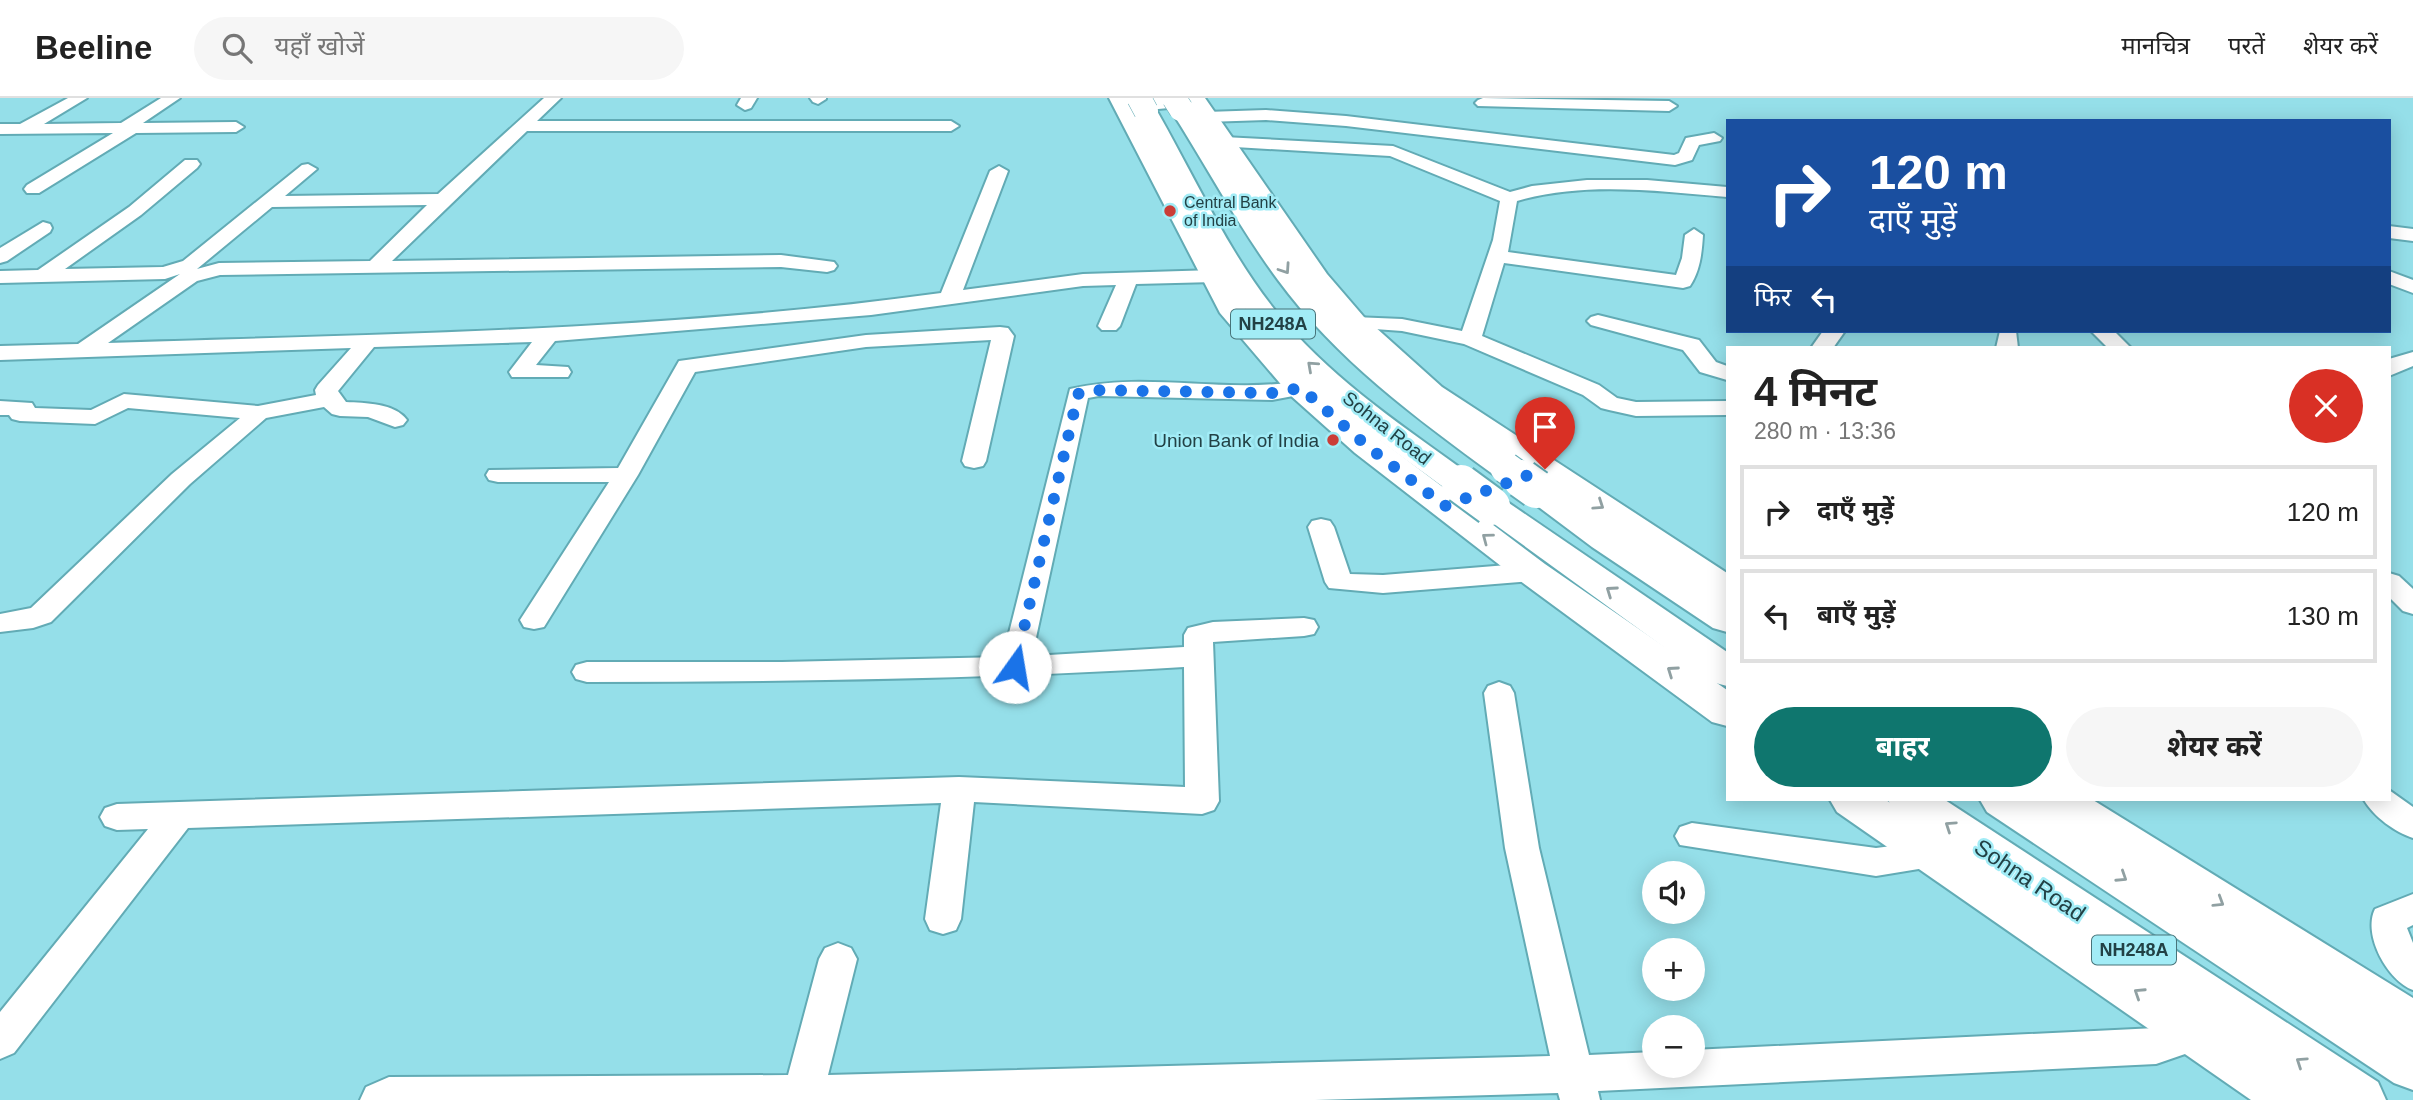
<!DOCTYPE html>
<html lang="hi">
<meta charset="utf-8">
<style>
:root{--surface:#fff;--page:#f6f6f6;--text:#222;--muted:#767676;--line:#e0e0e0;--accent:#0f766e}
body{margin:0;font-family:Arial,"Noto Sans Devanagari",sans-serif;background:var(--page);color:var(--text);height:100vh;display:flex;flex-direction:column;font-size:26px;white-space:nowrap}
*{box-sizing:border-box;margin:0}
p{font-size:23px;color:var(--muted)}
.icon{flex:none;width:38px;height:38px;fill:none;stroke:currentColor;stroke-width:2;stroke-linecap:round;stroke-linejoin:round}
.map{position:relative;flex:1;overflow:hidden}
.side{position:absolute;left:1726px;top:248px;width:665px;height:455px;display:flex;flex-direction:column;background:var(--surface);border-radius:0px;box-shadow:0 4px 18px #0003}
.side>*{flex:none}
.top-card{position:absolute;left:1726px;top:21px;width:665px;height:214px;border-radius:0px;box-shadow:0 4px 18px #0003;background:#1a4fa0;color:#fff;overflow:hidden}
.buttons{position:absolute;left:1642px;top:763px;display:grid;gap:14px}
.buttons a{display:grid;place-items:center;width:63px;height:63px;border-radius:50%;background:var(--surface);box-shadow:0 4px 18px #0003;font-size:35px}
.pin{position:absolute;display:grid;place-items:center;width:60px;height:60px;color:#fff;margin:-72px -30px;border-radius:50% 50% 50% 0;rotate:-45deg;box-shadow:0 0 7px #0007}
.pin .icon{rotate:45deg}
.me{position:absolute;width:77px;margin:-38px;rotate:13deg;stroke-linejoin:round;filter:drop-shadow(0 0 5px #0008)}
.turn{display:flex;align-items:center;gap:24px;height:147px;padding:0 28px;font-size:32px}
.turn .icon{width:91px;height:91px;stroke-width:2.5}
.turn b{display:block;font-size:49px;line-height:60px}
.then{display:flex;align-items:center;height:66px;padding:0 28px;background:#0003;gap:14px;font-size:26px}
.round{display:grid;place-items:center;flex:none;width:74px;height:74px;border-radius:37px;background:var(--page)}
.headline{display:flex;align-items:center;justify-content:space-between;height:119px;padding:0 28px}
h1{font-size:42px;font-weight:700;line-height:52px}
.button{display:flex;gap:14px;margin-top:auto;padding:14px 28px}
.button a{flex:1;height:80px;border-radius:42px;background:var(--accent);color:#fff;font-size:28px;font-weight:700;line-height:80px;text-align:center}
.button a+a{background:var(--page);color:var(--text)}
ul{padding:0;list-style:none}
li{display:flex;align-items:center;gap:21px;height:94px;margin:0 14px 10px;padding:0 14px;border:4px solid var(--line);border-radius:0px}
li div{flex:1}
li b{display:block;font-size:26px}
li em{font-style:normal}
header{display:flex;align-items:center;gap:42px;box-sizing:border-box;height:98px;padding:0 35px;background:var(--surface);border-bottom:2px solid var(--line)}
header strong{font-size:33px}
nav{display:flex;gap:38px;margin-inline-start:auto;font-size:24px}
.search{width:490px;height:63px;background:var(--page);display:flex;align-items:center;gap:18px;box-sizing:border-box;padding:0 24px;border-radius:38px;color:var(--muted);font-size:26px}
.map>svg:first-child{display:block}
</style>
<header>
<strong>Beeline</strong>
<div class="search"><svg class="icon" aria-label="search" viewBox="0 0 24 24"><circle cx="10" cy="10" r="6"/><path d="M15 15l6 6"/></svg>यहाँ खोजें</div>
<nav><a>मानचित्र</a><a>परतें</a><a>शेयर करें</a></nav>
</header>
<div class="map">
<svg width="2413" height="1002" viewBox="0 0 2413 1002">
<rect width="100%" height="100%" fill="#95dfe9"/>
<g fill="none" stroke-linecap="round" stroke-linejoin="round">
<defs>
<g id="street">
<path d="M68,0H87L44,26L121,25L161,0H180L143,25L236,24L244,29L236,34L136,35L39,95H27L24,91L27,87L113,35L0,36V26H20Z"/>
<path d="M544,0H561L537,23H951L959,28L951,33H527L392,163L781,157L834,164L837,168L834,172L827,174L781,169L220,177L197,183L108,245C386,236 665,233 941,195L990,73L999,68L1008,73L963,192L1083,176L1215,172L1222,174L1225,178L1222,182L1215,184L1136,186L1120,228L1116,232H1102L1098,228L1116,187L1083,188L871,217L555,243L536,267L568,269L571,274L568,279H512L509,274L532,244L374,249L338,293L346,304C365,305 395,305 407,322L403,327L395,329L368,319L340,318L332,316L324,309L266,320L190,386L51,524L33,530L0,534V516L31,510L172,376L240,320L128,310L95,326L20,323L12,321L9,317H0V303L32,305L35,310L91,312L124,296L258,308L316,297L315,292L318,287L351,250L0,262V248L78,246L180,176L165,181L0,185V173L38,172L129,109L185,62H197L200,66L197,70L141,117L65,171L163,169L183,163L302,67L308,66L317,71L285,98L438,96ZM427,107L370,163L219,165L197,171L272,109Z"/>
<path d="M741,0H757L751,10L745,12L737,7Z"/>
<path d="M810,0H826V1L818,6L813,4Z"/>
<path d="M1483,0L1669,3L1677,8L1669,13L1478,8L1475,5L1478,2Z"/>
<path d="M1266,12L1346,18L1674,57L1679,55L1686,40L1714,35L1722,40L1720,43L1699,47L1692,62L1675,67L1346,28L1266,22L1206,24L1198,19L1206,14Z"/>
<path d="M1224,39L1393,48L1510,94L1532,88L1587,82H1647L1727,89V99C1659,93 1584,83 1517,103L1508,154L1676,177L1682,160L1685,137L1694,131L1703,137C1702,155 1700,173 1690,188L1683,190L1504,165L1482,238L1599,287L1617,300L1636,304L1727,303V317L1636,318L1609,312L1601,310L1583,297L1464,246L1402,233L1347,229L1343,225L1347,221L1354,219L1402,221L1462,233L1493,142L1500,103L1390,58L1218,48L1216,44L1218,40Z"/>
<path d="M43,124L50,126L52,130L50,134L7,163L0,165V150Z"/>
<path d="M2389,128L2413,131V143L2389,140Z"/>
<path d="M2389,173L2413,182V195L2389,186Z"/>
<path d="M1598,217L1699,242L1716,264L1727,268V282L1700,274L1683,252L1591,227L1587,223L1591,219Z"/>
<path d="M1000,229L1008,230L1014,238L986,363L983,368L974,370L965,368L962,363L991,242L866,249L695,274L638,377L544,529L534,531L524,529L520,522L609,384H498L489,382L486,377L489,372L618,370L679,263L866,237Z"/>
<path d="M1823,233H1845L1833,250H1811Z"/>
<path d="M2000,233H2016L2018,250H1996Z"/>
<path d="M2091,233H2114L2131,250H2108Z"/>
<path d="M2413,254V268L2389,278V261Z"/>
<path d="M1301,283L1309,285L1312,290L1309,295L1272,302L1099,298L1088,300L1032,558L1184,549V537L1188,530L1213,524L1304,520L1314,522L1318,529L1314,536L1304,538L1213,544L1219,703L1214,712L1202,716L974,704L961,821L956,832L943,836L930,832L925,821L941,705L188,730L14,955L0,961V914L148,731L117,732L105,728L100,719L105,710L117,706L959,679L1185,689L1184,569C985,581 786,584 587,584L576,581L572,574L576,567L587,564H782L1003,559L1070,291C1145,273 1225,296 1301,283Z"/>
<path d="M1321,421L1330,423L1334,429L1350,476L1383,477L1532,465L1542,468L1546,474L1542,480L1532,483L1383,495L1329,490L1325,484L1308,429L1312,423Z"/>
<path d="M2389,475L2399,478L2413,491V516L2403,513L2389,499Z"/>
<path d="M1499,584L1510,588L1514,595L1539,750L1589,957L1654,954V968H1692V952L2156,930L2200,917L2214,922L2219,934L2214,946L2156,966L1598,993L1600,1002H1560L1558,995L1315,1002H360L366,989L389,979L788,977L819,861L825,850L838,845L851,850L857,861L828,977L1550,958L1505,750L1484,595L1488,588Z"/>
<path d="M2389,692L2413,709V740C2395,734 2374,719 2364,702H2389Z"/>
<path d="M1692,725L1876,750L1931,743L1943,747L1948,757L1943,767L1876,778L1680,747L1675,738L1680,729Z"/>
<path d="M2413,796V827L2407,830L2413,845V892C2388,883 2362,837 2375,811Z"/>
</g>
<g id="secondary">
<path d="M1109,0H1205L1327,176L1364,219L1442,289L1727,475V504L1713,501L1420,303L1344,231L1307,188L1189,8L1138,13L1246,211L1312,283L1379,341L1545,466L1727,592V628L1712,624L1519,482L1355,355L1290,297L1220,215Z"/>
<path d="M1830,702H1886L2317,984L2325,1002H2251L1837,714Z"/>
<path d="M2035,702H2093L2413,900V952L2394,945L2042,714Z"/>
</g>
<g id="highway">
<path d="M1181,5L1189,6L1299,173L1359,238L1423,295L1518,363L1523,370L1518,377L1506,380L1494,377C1416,320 1336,261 1278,182C1238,128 1206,67 1170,11L1173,6Z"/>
<path d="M1146,7L1154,8L1157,13C1197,83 1231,161 1284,223C1337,285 1407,331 1473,379L1478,386L1473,393L1461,396L1449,393C1392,351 1332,311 1284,259C1219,188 1180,97 1135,13L1138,8Z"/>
<path d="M1536,381L1548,384L1618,433L1727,503V534L1713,530L1592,449L1524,398L1519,391L1524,384Z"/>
<path d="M1491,397L1503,401L1727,554V588L1712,584L1479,415L1473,408L1479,401Z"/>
<path d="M1888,702H1945L2378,984L2386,1002H2312L1895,714Z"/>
<path d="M1980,702H2038L2413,937V992L2394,985L1987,714Z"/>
</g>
</defs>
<use href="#street" stroke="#62abb5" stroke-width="4"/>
<use href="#secondary" stroke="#62abb5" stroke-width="4"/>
<use href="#highway" stroke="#62abb5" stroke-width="4"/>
<use href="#street" fill="#fff" fill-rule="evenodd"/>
<use href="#secondary" fill="#fff" fill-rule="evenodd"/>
<use href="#highway" fill="#fff" fill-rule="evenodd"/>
<defs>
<g id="highway-bridge-far2">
<path d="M1139,0L1146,13"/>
<path d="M1174,0L1181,11"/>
</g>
<path id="highway-bridge-far1" d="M1506,370L1524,383"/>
<g id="highway-bridge">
<path d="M1522,381L1536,391"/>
<path d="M1461,386L1491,408"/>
</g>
</defs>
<use href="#highway-bridge-far2" stroke="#62abb5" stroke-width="25" stroke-linecap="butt"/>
<use href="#highway-bridge-far1" stroke="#62abb5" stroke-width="33" stroke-linecap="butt"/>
<use href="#highway-bridge" stroke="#62abb5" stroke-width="42" stroke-linecap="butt"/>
<use href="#highway-bridge-far2" stroke="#fff" stroke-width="24"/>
<use href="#highway-bridge-far1" stroke="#fff" stroke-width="31"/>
<use href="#highway-bridge" stroke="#fff" stroke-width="38"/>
</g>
<defs><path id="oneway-chevron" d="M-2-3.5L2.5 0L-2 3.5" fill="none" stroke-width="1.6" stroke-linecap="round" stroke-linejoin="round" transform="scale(1.75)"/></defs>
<g stroke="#90a0a2">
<use href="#oneway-chevron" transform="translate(1285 171) rotate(56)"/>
<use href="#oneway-chevron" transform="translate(1312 268) rotate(-138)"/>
<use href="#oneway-chevron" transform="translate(1599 407) rotate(34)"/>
<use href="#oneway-chevron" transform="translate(1487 440) rotate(-143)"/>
<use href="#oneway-chevron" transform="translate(1611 493) rotate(-145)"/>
<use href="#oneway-chevron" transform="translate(1672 573) rotate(-145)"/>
<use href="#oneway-chevron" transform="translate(1950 728) rotate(-146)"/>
<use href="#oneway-chevron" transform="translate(2122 779) rotate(33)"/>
<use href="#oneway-chevron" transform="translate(2219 804) rotate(32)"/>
<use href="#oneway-chevron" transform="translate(2139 895) rotate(-147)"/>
<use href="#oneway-chevron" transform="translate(2301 964) rotate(-146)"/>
</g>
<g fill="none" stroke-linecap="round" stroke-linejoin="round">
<path stroke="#1a73e8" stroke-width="12" stroke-dasharray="0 21.6" d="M1015,569L1078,296L1088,292L1272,295L1301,290L1367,348L1445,408L1545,371"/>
</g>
<g fill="#cb3d37" stroke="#a2ecf6" stroke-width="2.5">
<circle cx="1170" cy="113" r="7"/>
<circle cx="1333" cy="342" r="7"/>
</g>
<g text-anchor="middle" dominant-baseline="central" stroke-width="5" stroke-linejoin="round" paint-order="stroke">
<g font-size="16" fill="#224145" stroke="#a2ecf6" text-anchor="start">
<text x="1184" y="104">Central Bank<tspan x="1184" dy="18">of India</tspan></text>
</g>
<g fill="#a2ecf6" stroke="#48747a" stroke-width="2">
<rect x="1231" y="211.5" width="84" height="29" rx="5"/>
<rect x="2092" y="837.5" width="84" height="29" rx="5"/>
</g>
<g font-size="18" font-weight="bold" fill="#224145">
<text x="1273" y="226">NH248A</text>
<text x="2134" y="852">NH248A</text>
</g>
<g font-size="19" fill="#224145" stroke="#a2ecf6">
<text transform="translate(1387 330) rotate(38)">Sohna Road</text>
</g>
<g font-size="19" fill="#224145" stroke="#a2ecf6" text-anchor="end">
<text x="1319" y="342">Union Bank of India</text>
</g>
<g font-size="23" fill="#224145" stroke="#a2ecf6">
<text transform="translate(2030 782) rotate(34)">Sohna Road</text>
</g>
</g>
</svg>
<div class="buttons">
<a><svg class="icon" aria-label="sound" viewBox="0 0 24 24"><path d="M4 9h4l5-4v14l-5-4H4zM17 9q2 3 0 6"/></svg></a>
<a>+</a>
<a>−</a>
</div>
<div class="pin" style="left:1545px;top:371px;background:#d93025"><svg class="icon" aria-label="arrive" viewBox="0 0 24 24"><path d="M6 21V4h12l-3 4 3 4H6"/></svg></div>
<svg class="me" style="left:1015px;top:569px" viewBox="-20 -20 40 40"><circle r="19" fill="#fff"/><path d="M0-13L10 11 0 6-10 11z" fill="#1a73e8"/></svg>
<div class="top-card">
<div class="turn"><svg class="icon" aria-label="right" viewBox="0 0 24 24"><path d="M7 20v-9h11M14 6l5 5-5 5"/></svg><div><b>120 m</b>दाएँ मुड़ें</div></div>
<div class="then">फिर<svg class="icon" aria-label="left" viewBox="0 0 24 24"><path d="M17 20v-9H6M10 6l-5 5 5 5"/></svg></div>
</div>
<section class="side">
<div class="headline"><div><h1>4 मिनट</h1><p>280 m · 13:36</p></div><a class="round" style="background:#d93025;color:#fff"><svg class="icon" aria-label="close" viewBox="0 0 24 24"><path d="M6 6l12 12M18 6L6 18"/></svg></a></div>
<ul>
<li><svg class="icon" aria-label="right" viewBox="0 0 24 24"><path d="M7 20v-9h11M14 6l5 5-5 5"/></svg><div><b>दाएँ मुड़ें</b></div><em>120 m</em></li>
<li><svg class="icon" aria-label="left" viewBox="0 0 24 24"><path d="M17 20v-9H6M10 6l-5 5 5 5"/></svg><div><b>बाएँ मुड़ें</b></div><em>130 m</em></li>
</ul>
<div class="button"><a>बाहर</a><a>शेयर करें</a></div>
</section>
</div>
